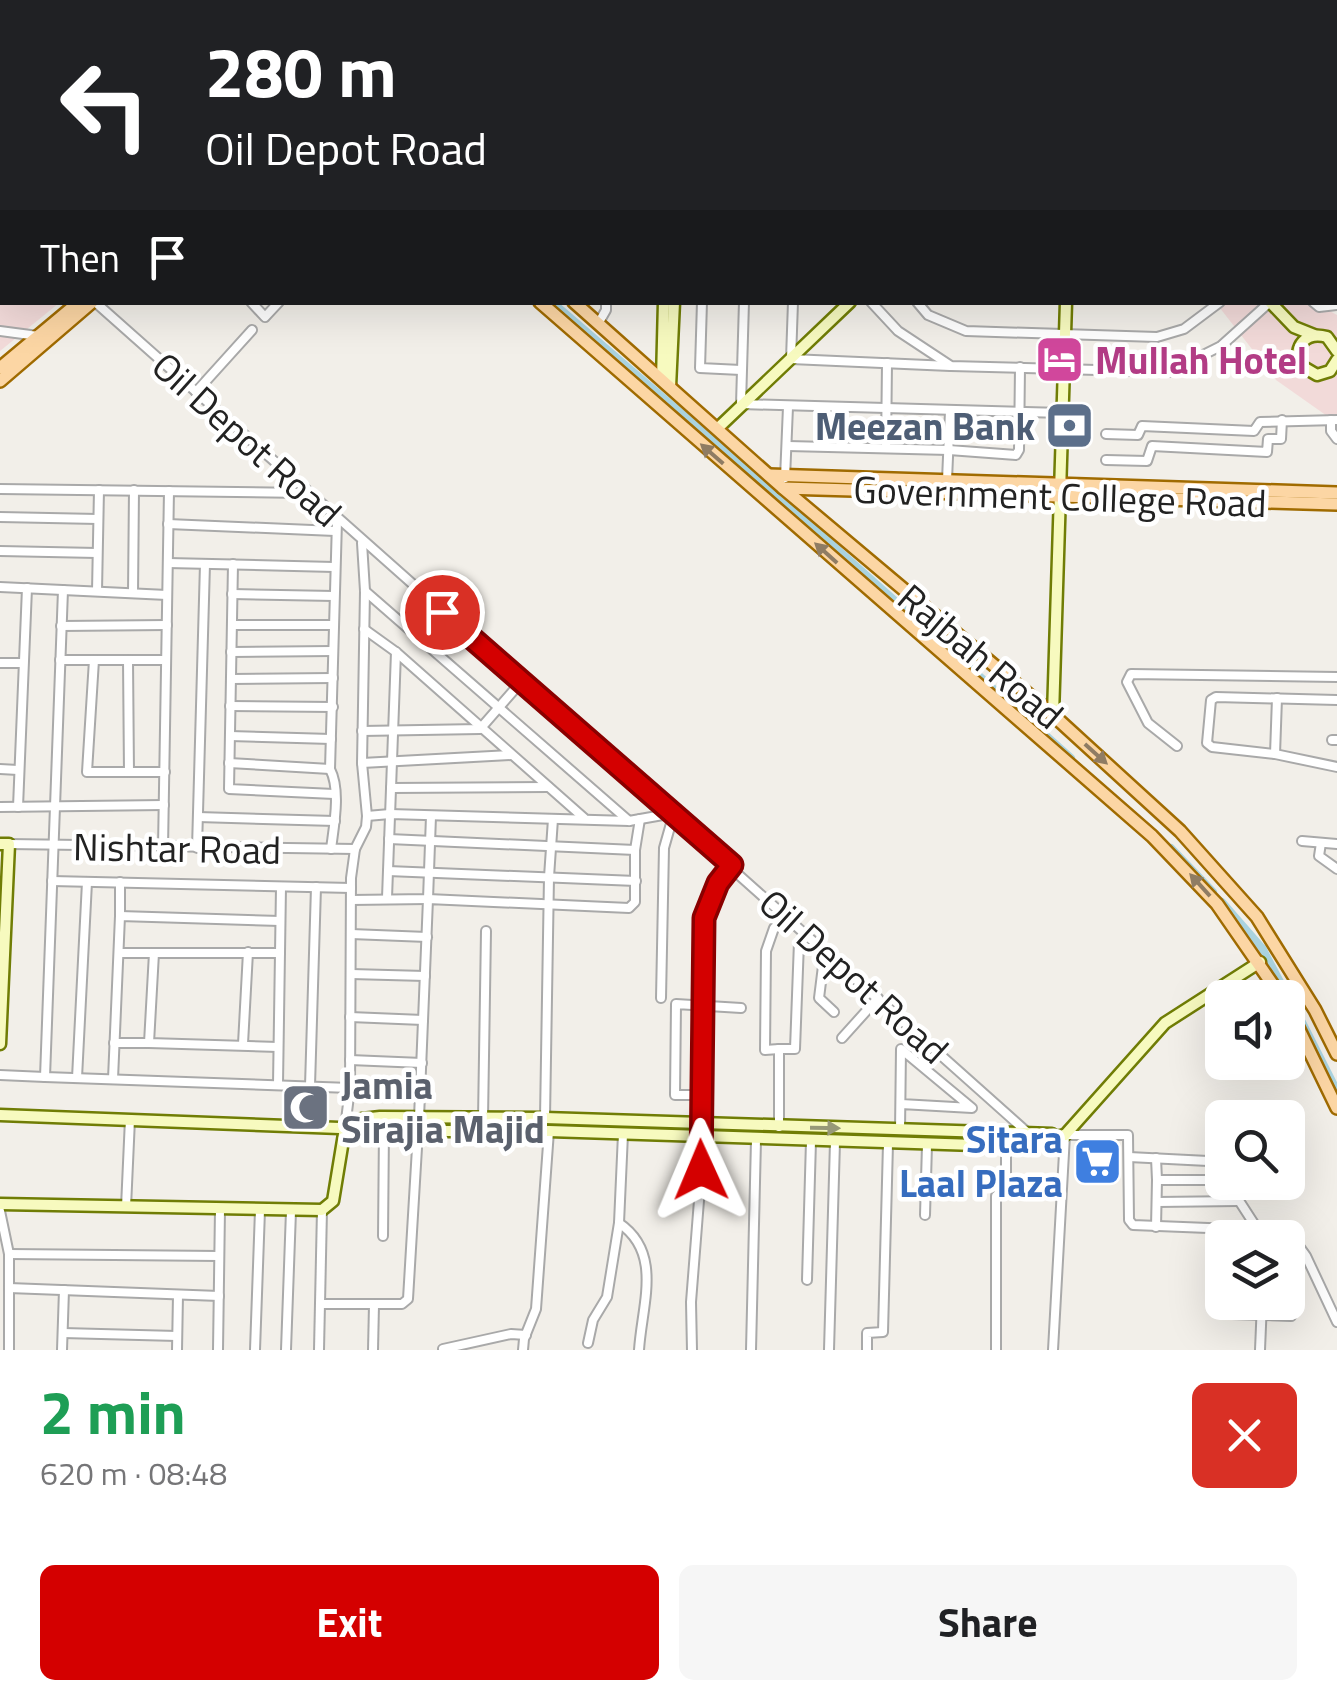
<!DOCTYPE html>
<meta charset="utf-8">
<style>
:root{--surface:#fff;--page:#f6f6f6;--text:#202124;--muted:#757577;--accent:#d40000}
body{margin:0;font-family:"Titillium Web",sans-serif;background:var(--page);color:var(--text);height:100vh;display:flex;flex-direction:column;font-size:38px;white-space:nowrap}
*{box-sizing:border-box;margin:0}
p{font-size:32px;color:var(--muted)}
.icon{flex:none;width:55px;height:55px;fill:none;stroke:currentColor;stroke-width:2;stroke-linecap:round;stroke-linejoin:round}
.map{position:relative;height:1350px;overflow:hidden}
.details{display:flex;flex-direction:column;background:var(--surface);flex:1}
.details>*{flex:none}
.guide{position:absolute;left:0px;top:0px;width:1338px;height:305px;box-shadow:0 10px 40px #0002;background:#202124;color:#fff;overflow:hidden}
.controls{position:absolute;left:1205px;top:980px;display:grid;gap:20px}
.controls a{display:grid;place-items:center;width:100px;height:100px;border-radius:15px;background:var(--surface);box-shadow:0 10px 40px #0002;font-size:50px}
.pin{position:absolute;display:grid;place-items:center;width:85px;height:85px;color:#fff;margin:-42px;border:5px solid #fff;border-radius:50%;box-shadow:0 2px 10px #0007}
.me{position:absolute;width:110px;margin:-55px;rotate:359deg;stroke-linejoin:round;filter:drop-shadow(0 0 8px #0008)}
.turn{display:flex;align-items:center;gap:35px;height:210px;padding:0 40px;font-size:45px}
.turn .icon{width:130px;height:130px;stroke-width:2.5}
.turn b{display:block;font-size:70px;line-height:85px}
.then{display:flex;align-items:center;height:95px;padding:0 40px;background:#0003;gap:20px;font-size:38px}
.round{display:grid;place-items:center;flex:none;width:105px;height:105px;border-radius:15px;background:var(--page)}
.summary{display:flex;align-items:center;justify-content:space-between;height:170px;padding:0 40px}
h1{font-size:60px;font-weight:700;line-height:75px;color:#1e9e55}
.action{display:flex;gap:20px;margin-top:auto;padding:20px 40px}
.action a{flex:1;height:115px;border-radius:15px;background:var(--accent);color:#fff;font-size:40px;font-weight:700;line-height:115px;text-align:center}
.action a+a{background:var(--page);color:var(--text)}
.map>svg:first-child{display:block}
</style>
<div class="map">
<svg width="1337" height="1350" viewBox="0 0 1337 1350">
<rect width="100%" height="100%" fill="#f2efe9"/>
<g fill="#f2dad9">
<path d="M0,0L179,2H2V302L59,303L0,351Z"/>
<path d="M1216,303H1315L1337,315V423L1276,380Z"/>
</g>
<g fill="none" stroke-linecap="round" stroke-linejoin="round">
<g stroke="#aad3df" stroke-width="8">
<path d="M206,0L209,2"/>
<path d="M552,302L782,500L1071,758"/>
<path d="M1171,848L1213,892"/>
<path d="M1222,902L1262,948L1295,1010"/>
<path d="M1302,1022L1337,1091"/>
</g>
<defs>
<g id="street">
<path d="M108,0L111,2"/>
<path d="M593,0L613,2"/>
<path d="M802,0V2"/>
<path d="M868,0V2"/>
<path d="M931,0L933,2"/>
<path d="M1030,0L1032,2"/>
<path d="M1277,0V2"/>
<path d="M1310,0L1311,2"/>
<path d="M38,2L39,0"/>
<path d="M169,2L172,0"/>
<path d="M386,2V0"/>
<path d="M441,2V0"/>
<path d="M711,2V0"/>
<path d="M754,2V0"/>
<path d="M835,2V0"/>
<path d="M1039,2V0"/>
<path d="M1114,2L1116,0"/>
<path d="M1218,2L1221,0"/>
<path d="M0,70H2"/>
<path d="M1335,221L1337,218"/>
<path d="M0,281H2"/>
<path d="M95,302C406,579 719,854 1028,1133"/>
<path d="M251,302L265,317L279,302"/>
<path d="M702,302L700,368L741,370"/>
<path d="M744,302L741,404L1063,413"/>
<path d="M793,302L791,359L950,366"/>
<path d="M871,302L898,331L951,366L1169,372L1221,346L1270,302"/>
<path d="M917,302L928,315L966,331L1157,337L1184,329L1220,302"/>
<path d="M1313,302L1319,307L1337,305"/>
<path d="M598,324L606,310V302"/>
<path d="M0,331L38,336"/>
<path d="M196,392L252,330"/>
<path d="M1331,420V431L1337,439"/>
<path d="M1106,434L1138,435L1142,426L1254,431L1260,422L1337,420"/>
<path d="M788,446L949,450L1016,455L1019,450L1020,367"/>
<path d="M886,448L887,363"/>
<path d="M1106,460L1147,461L1152,446L1267,452L1268,439H1281L1282,420"/>
<path d="M785,478L788,407"/>
<path d="M947,480L950,411"/>
<path d="M0,489L305,493"/>
<path d="M0,517L98,519"/>
<path d="M168,524L335,531"/>
<path d="M0,551L97,553"/>
<path d="M168,563L334,567"/>
<path d="M233,564L229,789L334,794"/>
<path d="M0,587L167,595"/>
<path d="M63,590L45,1077L350,1088"/>
<path d="M97,591L99,490"/>
<path d="M365,591L629,821"/>
<path d="M133,593L134,490"/>
<path d="M232,594L334,596"/>
<path d="M232,625H334"/>
<path d="M61,626L167,625"/>
<path d="M364,629L396,652L584,818"/>
<path d="M231,652L333,651"/>
<path d="M60,660H166"/>
<path d="M94,660L87,772H165"/>
<path d="M128,660L129,772"/>
<path d="M0,663H23"/>
<path d="M231,679L333,678"/>
<path d="M1337,700L1216,697L1211,700L1207,743L1212,747L1275,754L1337,767"/>
<path d="M230,706L333,707"/>
<path d="M362,731L480,729L521,682"/>
<path d="M230,736L331,739"/>
<path d="M1332,740H1337"/>
<path d="M1177,746L1148,723L1127,682L1131,674L1337,677"/>
<path d="M1275,754L1277,698"/>
<path d="M229,763L330,769"/>
<path d="M362,763L511,755"/>
<path d="M0,769L18,770"/>
<path d="M391,788L548,787"/>
<path d="M0,807L164,805"/>
<path d="M18,807L27,588"/>
<path d="M367,816L390,814L629,821L674,813L664,848L661,998"/>
<path d="M198,817L335,821"/>
<path d="M389,839L635,850"/>
<path d="M1302,841L1337,844"/>
<path d="M1321,843L1319,856L1337,869"/>
<path d="M9,844L355,849"/>
<path d="M163,848L169,491"/>
<path d="M197,848L205,564"/>
<path d="M331,849C334,825 341,790 330,769L337,521"/>
<path d="M388,871L636,881"/>
<path d="M52,881L351,888"/>
<path d="M387,898L396,652"/>
<path d="M351,900L428,899L431,816"/>
<path d="M120,916V882"/>
<path d="M774,928L766,951L765,1050L779,1049"/>
<path d="M351,934L427,937"/>
<path d="M825,950L819,998L834,1012"/>
<path d="M119,953H154"/>
<path d="M351,974L425,976"/>
<path d="M350,1017L423,1020"/>
<path d="M842,1038L878,998"/>
<path d="M114,1043H149"/>
<path d="M243,1044L248,952"/>
<path d="M278,1047L149,1043L154,953H280"/>
<path d="M350,1060L422,1063"/>
<path d="M0,1075L45,1077"/>
<path d="M77,1078L87,882"/>
<path d="M113,1079L120,916L280,921"/>
<path d="M278,1084L281,887"/>
<path d="M310,1086L316,887"/>
<path d="M700,1095H675L676,1004L741,1008"/>
<path d="M419,1118L428,899L629,908L635,902V850L640,819"/>
<path d="M545,1118L549,877L553,819"/>
<path d="M483,1119L486,931"/>
<path d="M779,1127V1049H795L799,942"/>
<path d="M345,1128L350,1088L351,878L355,849L366,827L367,816L362,763L365,591L362,543"/>
<path d="M900,1130L901,1049L972,1108L901,1104"/>
<path d="M623,1134L619,1223C663,1253 642,1304 639,1350"/>
<path d="M1129,1157L1208,1161L1222,1176"/>
<path d="M1156,1158L1157,1180H1222"/>
<path d="M1227,1182L1258,1230"/>
<path d="M1157,1202L1239,1201"/>
<path d="M126,1207L130,1119"/>
<path d="M0,1211L9,1254V1350"/>
<path d="M925,1215L927,1145"/>
<path d="M1156,1227L1157,1180"/>
<path d="M383,1236L384,1129"/>
<path d="M9,1254L219,1256"/>
<path d="M807,1280L811,1141"/>
<path d="M9,1288L219,1296"/>
<path d="M1233,1302L1232,1314L1291,1316"/>
<path d="M322,1304H402L408,1299L418,1131"/>
<path d="M63,1333L177,1336"/>
<path d="M588,1343L593,1320L607,1297L619,1223"/>
<path d="M443,1349L511,1334L526,1335"/>
<path d="M62,1350L64,1290"/>
<path d="M177,1350L178,1295"/>
<path d="M218,1350L220,1209"/>
<path d="M255,1350L260,1210"/>
<path d="M286,1350L291,1211"/>
<path d="M319,1350L322,1210"/>
<path d="M373,1350L374,1305"/>
<path d="M523,1350L524,1339L536,1309L549,1131"/>
<path d="M692,1350L691,1302L704,1137L700,1125L704,919L718,883L732,865"/>
<path d="M751,1350L756,1140"/>
<path d="M829,1350L835,1142"/>
<path d="M867,1350V1333L883,1332L888,1144"/>
<path d="M996,1350V1196L1006,1190V1146"/>
<path d="M1053,1350L1065,1135H1128L1129,1220L1133,1225L1258,1230L1291,1235L1306,1256L1337,1322"/>
<path d="M1260,1350L1262,1302"/>
</g>
<g id="secondary">
<path d="M324,0V2"/>
<path d="M980,0L983,2"/>
<path d="M673,2L674,0"/>
<path d="M684,2V0"/>
<path d="M1076,2V0"/>
<path d="M1167,2L1170,0"/>
<path d="M1335,101H1337"/>
<path d="M1270,302L1294,327L1314,335"/>
<path d="M1337,360L1330,371L1317,375L1300,365C1293,346 1306,331 1327,337L1337,351"/>
<path d="M662,380L664,302"/>
<path d="M670,387L674,302"/>
<path d="M718,428L850,302"/>
<path d="M1053,715L1066,302"/>
<path d="M0,844H9L0,1044"/>
<path d="M0,1115L418,1131H549L1006,1146L1065,1135"/>
<path d="M346,1127L362,1119L380,1117L545,1118L1052,1134"/>
<path d="M1065,1135L1165,1023L1260,962"/>
<path d="M0,1204L322,1210L333,1201L345,1128"/>
</g>
<g id="primary">
<path d="M196,0L199,2"/>
<path d="M226,0L229,2"/>
<path d="M540,302L1152,836L1217,904L1282,998"/>
<path d="M574,302L783,488L1053,715L1180,831L1257,917L1315,1010L1337,1054"/>
<path d="M0,368L79,302"/>
<path d="M0,381L92,302"/>
<path d="M769,475L1337,493"/>
<path d="M783,488L1337,504"/>
<path d="M1288,1007L1337,1108"/>
</g>
</defs>
<use href="#street" stroke="#a9a9a9" stroke-width="12"/>
<use href="#secondary" stroke="#707d05" stroke-width="15"/>
<use href="#primary" stroke="#a06b00" stroke-width="16"/>
<use href="#street" stroke="#fff" stroke-width="8"/>
<use href="#secondary" stroke="#f7fabf" stroke-width="10"/>
<use href="#primary" stroke="#fcd6a4" stroke-width="11"/>
</g>
<defs><path id="oneway-solid" d="M-6-.8H1V-3.2L6.5 0L1 3.2V.8H-6Z" transform="scale(2.5)"/></defs>
<g fill="#8f7c63">
<use href="#oneway-solid" transform="translate(712 454) rotate(-139)"/>
<use href="#oneway-solid" transform="translate(826 553) rotate(-138)"/>
<use href="#oneway-solid" transform="translate(1096 754) rotate(42)"/>
<use href="#oneway-solid" transform="translate(1200 885) rotate(-132)"/>
</g>
<use fill="#979978" href="#oneway-solid" transform="translate(825 1128) rotate(1)"/>
<g fill="none" stroke-linecap="round" stroke-linejoin="round">
<defs>
<path id="route" d="M442,612L732,865L718,883L704,918L701,1170"/>
</defs>
<use href="#route" stroke="#8a0000" stroke-width="25"/>
<use href="#route" stroke="#d40000" stroke-width="18"/>
</g>
<defs>
<symbol id="hotel-square" viewBox="-11 -11 22 22"><rect x="-9" y="-9" width="18" height="18" rx="4" fill="#d1479c" stroke="#fff"/><path d="M-6-4.5h1.5V1H6V5H4.5V3h-9V5H-6ZM-4 0a1.8 1.8 0 1 1 3.6 0ZM.5 0V-2.5h3Q6-2.5 6 0Z" fill="#fff"/></symbol>
<symbol id="bank-square" viewBox="-11 -11 22 22"><rect x="-9" y="-9" width="18" height="18" rx="4" fill="#5c6f8a" stroke="#fff"/><path d="M-6-4H6V4H-6ZM0-2.3a2.3 2.3 0 1 0 0 4.6a2.3 2.3 0 1 0 0-4.6Z" fill="#fff"/></symbol>
<symbol id="mosque-square" viewBox="-11 -11 22 22"><rect x="-9" y="-9" width="18" height="18" rx="4" fill="#6b7280" stroke="#fff"/><path d="M3.5-4.9A6 6 0 1 0 3.5 4.9A5 5 0 1 1 3.5-4.9Z" fill="#fff"/></symbol>
<symbol id="supermarket-square" viewBox="-11 -11 22 22"><rect x="-9" y="-9" width="18" height="18" rx="4" fill="#3f7fe0" stroke="#fff"/><path d="M-6-5.5h2.5l.6 2H6L4.5 2H-2.5L-4.4-4H-6ZM-1.5 3.2a1.3 1.3 0 1 0 .1 0ZM3 3.2a1.3 1.3 0 1 0 .1 0Z" fill="#fff"/></symbol>
</defs>
<g fill-rule="evenodd">
<use href="#hotel-square" x="1032" y="332" width="55" height="55"/>
<use href="#bank-square" x="1042" y="398" width="55" height="55"/>
<use href="#mosque-square" x="278" y="1080" width="55" height="55"/>
<use href="#supermarket-square" x="1070" y="1134" width="55" height="55"/>
</g>
<g text-anchor="middle" dominant-baseline="central" stroke-width="9" stroke-linejoin="round" paint-order="stroke">
<g font-size="38" font-weight="bold" fill="#b23c85" stroke="#fff" text-anchor="start">
<text x="1095" y="360">Mullah Hotel</text>
</g>
<g font-size="38" font-weight="bold" fill="#4e5e75" stroke="#fff" text-anchor="end">
<text x="1035" y="426">Meezan Bank</text>
</g>
<g font-size="38" fill="#222" stroke="#fff">
<text transform="translate(247 439) rotate(42)">Oil Depot Road</text>
<text transform="translate(1060 496) rotate(2)">Government College Road</text>
<text transform="translate(981 656) rotate(40)">Rajbah Road</text>
<text transform="translate(177 848) rotate(1)">Nishtar Road</text>
<text transform="translate(854 976) rotate(42)">Oil Depot Road</text>
</g>
<g font-size="38" font-weight="bold" fill="#5b616d" stroke="#fff" text-anchor="start">
<text x="341" y="1085">Jamia<tspan x="341" dy="44">Sirajia Majid</tspan></text>
</g>
<g font-size="38" font-weight="bold" fill="#366cbe" stroke="#fff" text-anchor="end">
<text x="1063" y="1139">Sitara<tspan x="1063" dy="44">Laal Plaza</tspan></text>
</g>
</g>
</svg>
<div class="controls">
<a><svg class="icon" aria-label="sound" viewBox="0 0 24 24"><path d="M4 9h4l5-4v14l-5-4H4zM17 9q2 3 0 6"/></svg></a>
<a><svg class="icon" aria-label="search" viewBox="0 0 24 24"><circle cx="10" cy="10" r="6"/><path d="M15 15l6 6"/></svg></a>
<a><svg class="icon" aria-label="layers" viewBox="0 0 24 24"><path d="M12 4l9 5-9 5-9-5zM3 14l9 5 9-5"/></svg></a>
</div>
<div class="pin" style="left:442px;top:612px;background:#d93025"><svg class="icon" aria-label="arrive" viewBox="0 0 24 24"><path d="M6 21V4h12l-3 4 3 4H6"/></svg></div>
<svg class="me" style="left:701px;top:1170px" viewBox="-20 -20 40 40"><path d="M0-17L14 15 0 8-14 15z" fill="#d40000" stroke="#fff" stroke-width="4"/></svg>
<div class="guide">
<div class="turn"><svg class="icon" aria-label="left" viewBox="0 0 24 24"><path d="M17 20v-9H6M10 6l-5 5 5 5"/></svg><div><b>280 m</b>Oil Depot Road</div></div>
<div class="then">Then<svg class="icon" aria-label="arrive" viewBox="0 0 24 24"><path d="M6 21V4h12l-3 4 3 4H6"/></svg></div>
</div>
</div>
<section class="details">
<div class="summary"><div><h1>2 min</h1><p>620 m · 08:48</p></div><a class="round" style="background:#d93025;color:#fff"><svg class="icon" aria-label="close" viewBox="0 0 24 24"><path d="M6 6l12 12M18 6L6 18"/></svg></a></div>
<div class="action"><a>Exit</a><a>Share</a></div>
</section>
